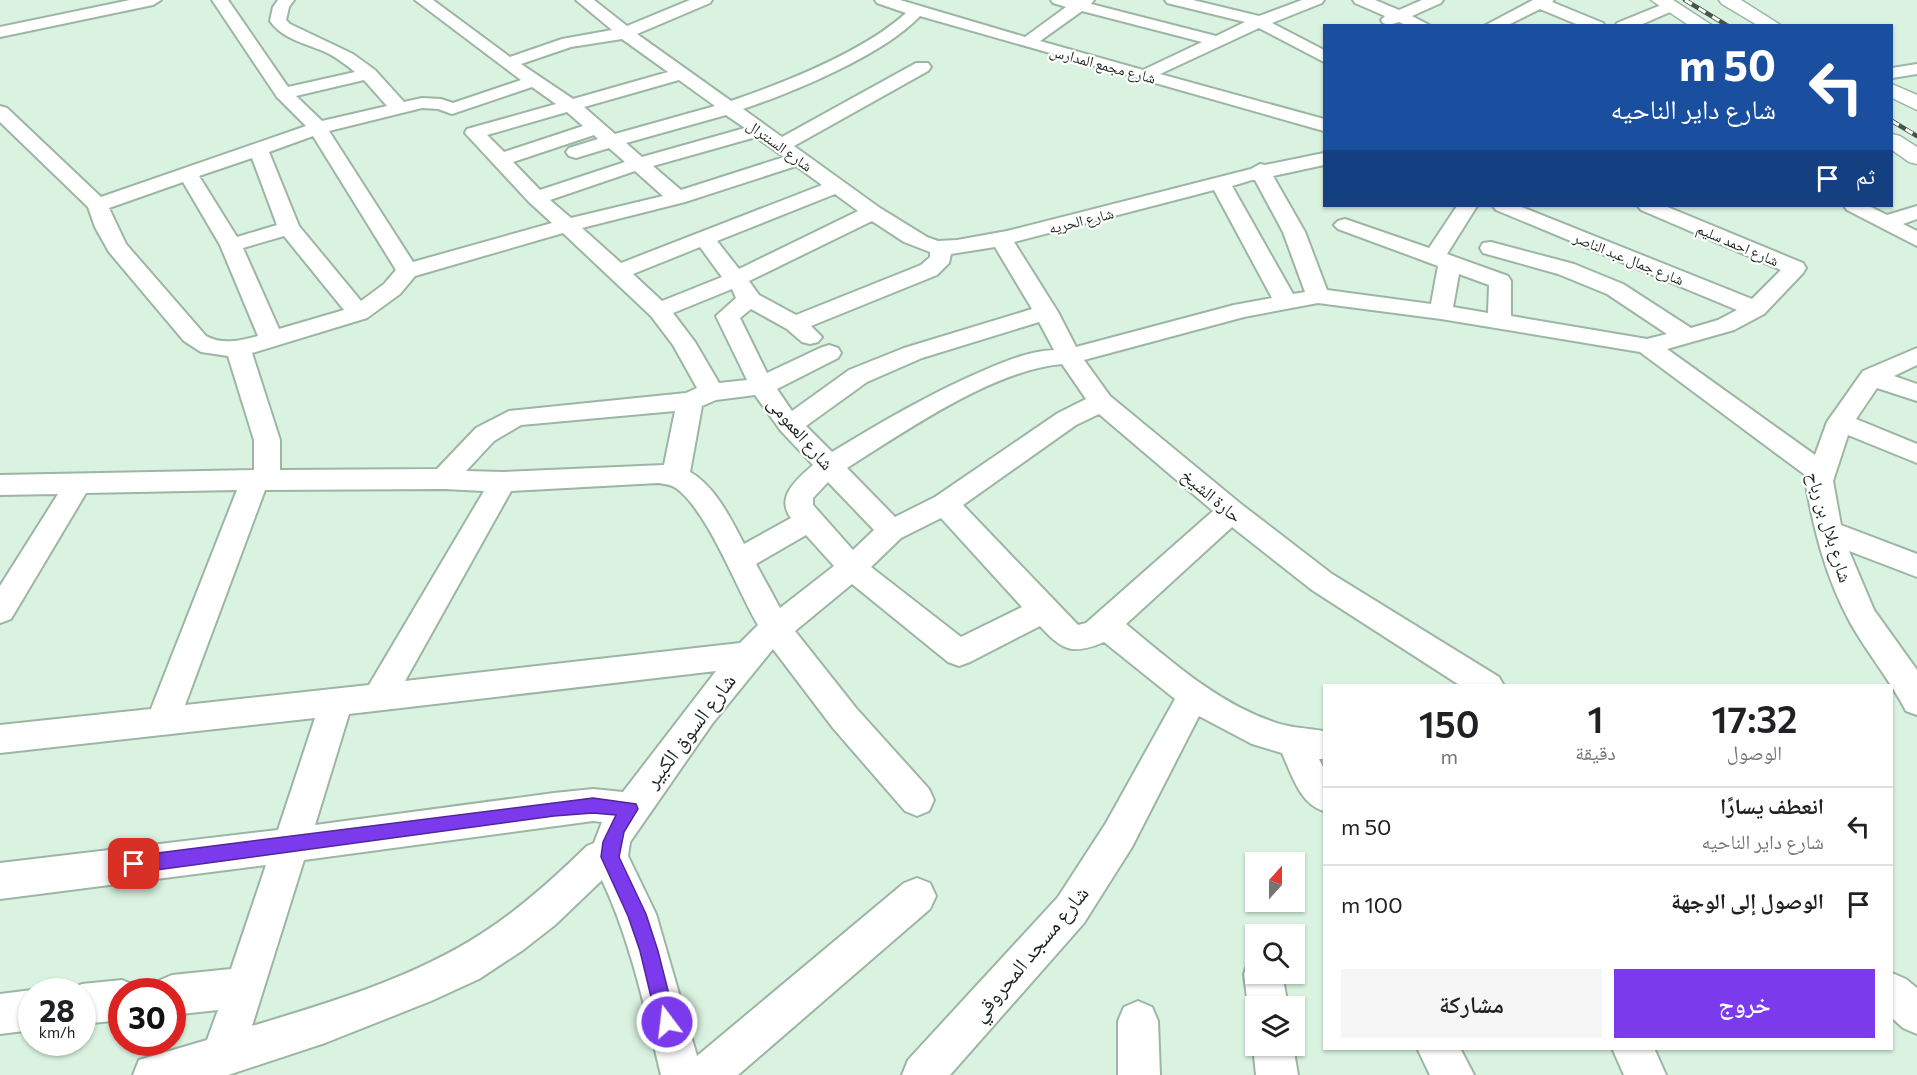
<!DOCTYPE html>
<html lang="ar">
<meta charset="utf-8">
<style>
:root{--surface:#fff;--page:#f6f6f6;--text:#202124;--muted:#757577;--line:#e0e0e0;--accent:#7c3aed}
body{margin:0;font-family:Commissioner,"Noto Naskh Arabic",sans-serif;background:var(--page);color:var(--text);direction:rtl;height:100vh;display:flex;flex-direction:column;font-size:22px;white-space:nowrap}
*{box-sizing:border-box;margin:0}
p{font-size:20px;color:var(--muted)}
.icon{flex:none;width:33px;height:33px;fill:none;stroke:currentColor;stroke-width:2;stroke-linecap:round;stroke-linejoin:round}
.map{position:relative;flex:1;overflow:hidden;direction:ltr}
.sheet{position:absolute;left:1323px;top:684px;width:570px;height:366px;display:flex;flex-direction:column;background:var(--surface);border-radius:0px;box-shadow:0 2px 4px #0004;direction:rtl}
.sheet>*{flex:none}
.hud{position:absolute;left:1323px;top:24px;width:570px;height:183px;border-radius:0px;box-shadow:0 2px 4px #0004;direction:rtl;background:#1a4fa0;color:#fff;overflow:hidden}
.needle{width:39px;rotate:21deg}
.buttons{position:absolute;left:1245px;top:852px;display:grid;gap:12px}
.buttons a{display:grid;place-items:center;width:60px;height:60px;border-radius:0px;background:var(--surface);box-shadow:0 2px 4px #0004;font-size:30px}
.speed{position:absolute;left:18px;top:978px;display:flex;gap:12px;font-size:30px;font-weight:700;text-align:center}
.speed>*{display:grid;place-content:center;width:78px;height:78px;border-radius:50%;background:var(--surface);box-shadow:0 2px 4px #0004;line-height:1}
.speed small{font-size:15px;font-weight:400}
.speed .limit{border:9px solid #d22;background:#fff;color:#111}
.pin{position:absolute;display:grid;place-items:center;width:51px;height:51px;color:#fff;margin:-26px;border-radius:12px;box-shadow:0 3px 9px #0006}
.me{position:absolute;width:66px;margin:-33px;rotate:345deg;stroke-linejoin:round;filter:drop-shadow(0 0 4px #0008)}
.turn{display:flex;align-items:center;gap:21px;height:126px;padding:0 18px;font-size:27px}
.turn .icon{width:78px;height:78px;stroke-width:2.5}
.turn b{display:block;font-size:42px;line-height:51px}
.then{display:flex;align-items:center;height:57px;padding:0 18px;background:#0003;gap:12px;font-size:22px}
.eta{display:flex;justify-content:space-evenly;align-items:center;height:102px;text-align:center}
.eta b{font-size:36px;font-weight:600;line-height:42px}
.primary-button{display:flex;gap:12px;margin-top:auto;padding:12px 18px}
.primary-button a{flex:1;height:69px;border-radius:0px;background:var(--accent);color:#fff;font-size:24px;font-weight:600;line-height:69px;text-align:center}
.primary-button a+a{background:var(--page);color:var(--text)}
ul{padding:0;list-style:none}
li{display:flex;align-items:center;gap:18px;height:78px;padding:0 18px;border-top:2px solid var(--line)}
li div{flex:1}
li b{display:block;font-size:22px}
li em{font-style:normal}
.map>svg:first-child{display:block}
</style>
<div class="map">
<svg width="1917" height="1075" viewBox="0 0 1917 1075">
<rect width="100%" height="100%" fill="#d9f3e0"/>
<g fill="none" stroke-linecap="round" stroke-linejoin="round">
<defs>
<g id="minor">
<path d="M130,0H161L153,5L0,37V27Z"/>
<path d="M212,0H228L288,87L355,72C345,64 335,56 323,51C304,43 283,39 270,21L273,7L278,0H294L289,7L286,20L290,24L353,54L375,70L404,102L422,98L441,99L453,103L521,80L415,0H433L510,57L562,39L612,30L576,0H594L627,26L690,0H712L710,3L637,34L731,101C786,82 863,52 906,13L877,3L875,0H900L1025,37L1066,7L1053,3L1051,0H1094L1091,4L1216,36L1245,22L1167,3L1165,0H1193L1259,16L1302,0H1324L1322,3L1272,23L1324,50V62L1259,28L1160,74L1324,119V131L920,16C883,55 794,92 743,109L782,137L916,63H928L931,67L928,71L794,146L880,208L927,237L938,241L957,240L1007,231L1251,169L1260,164L1265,165L1324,153V165L1273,176L1305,232L1327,290L1431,304L1438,266L1338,229L1334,225L1338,221L1345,219L1429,248L1457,206H1477L1447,254L1508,276L1511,281V316L1647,339L1667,334L1607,294L1558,274L1483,253L1480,248L1483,243L1491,242L1574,264L1623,284L1691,328L1718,320L1737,310L1496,210L1493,206H1519L1752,299L1781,270L1641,210L1638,206H1665L1803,263L1806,268L1803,273L1764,314L1734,330L1667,349L1815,455L1827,422L1863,371L1917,348V365L1894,376L1917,384V401L1877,388L1856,419L1917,444V463L1848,435L1833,481L1841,525L1917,554V577L1849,551L1874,610L1917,670V715L1906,711C1890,680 1868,654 1851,624C1825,577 1813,527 1804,474L1640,352L1441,319L1318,303L1244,317L1084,360L1110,396L1241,504L1332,574L1499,677L1504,686H1461L1312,590L1232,527L1126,624C1170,660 1216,702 1271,721C1288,728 1306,728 1324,731V759H1319L1324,769V811C1300,804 1292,775 1282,753L1252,744L1199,716L1132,847L1084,923L950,1075H902L908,1060L1058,897L1106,823L1175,699L1104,642C1073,655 1062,651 1040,626L970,662L959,666L948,662L852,584L795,631L856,708L929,789L934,800L929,811L917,816L905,811L833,728L773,649L712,724L630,842L628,856L656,914L697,1056L904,883L917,878L930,883L936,896L930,909L738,1075H661C645,1009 631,942 602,880L555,925L523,950L479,979L431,1001L325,1043L228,1075H133L139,1060L207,1040L218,1010L172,1015V992H154L158,981L172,975L231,969L266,865L0,899V863L278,830L315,718L0,753V725L151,709L237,490L86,493L11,619L0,623V586L58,494L0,495V475L254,470V440L228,356L201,352L184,341L109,252L95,227L88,207L0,122V106L7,108L101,197L306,126L277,97ZM1082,11L1202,42L1143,70L1040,41ZM622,39L668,72L573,99L521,64L571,47ZM364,80L387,106L322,121L296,96ZM679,80L715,106L615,134L584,107ZM532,87L556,104L467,129L465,133L529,202L552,223L413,262L329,131L422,108L438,109L452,114ZM567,112L583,126L504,152L487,135ZM726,115L745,128L642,157L626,143ZM594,135L598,139L569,148L566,152L569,156L576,158L609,148L625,162L540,190L513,162ZM313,136L396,270L384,284L361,301L299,226L269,152ZM756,137L784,157L681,190L653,166ZM252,158L277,225L237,237L199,176ZM796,166L822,185L621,263L582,228L685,202ZM635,171L663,196L571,218L550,200ZM1252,180H1255L1283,232L1305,292L1293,294L1232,186ZM183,182L220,245L258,336C241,341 222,345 206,336L126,244L109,208ZM1214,190L1272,298L1234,305L1076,347L1058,312L1014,242ZM835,194L858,211L739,269L717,241ZM872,221L904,242L930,252V257L921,265L796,315L759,295L749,281ZM563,233L651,316L673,345L697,388L686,393L509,411L476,428L437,469L280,470V440L252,353L367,318L400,294L415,276ZM284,236L344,310L279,329L243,248ZM700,247L722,277L662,301L633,274ZM995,247L1032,309L904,348L849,370L792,411L777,389L838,358L841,353L838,348L829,345L820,348L767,373L740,318L751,309L787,329L802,342L810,344L818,342L822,337L811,326L937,275L949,263L951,254ZM1459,274L1489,285L1488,313L1453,307ZM732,289L736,298L716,316L747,380L719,383L695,342L673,313ZM1039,322L1054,350C1031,351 1008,360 987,369C932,392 882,422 832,452L806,426L867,382L922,358ZM1062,364L1086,399L1058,413L935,497L895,517L847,468C906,431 993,370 1062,364ZM755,395L781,431L813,465C797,479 775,497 791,518L744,544C731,519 715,486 690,472L702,406L716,400ZM675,411L664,465L503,472L466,471L494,441L521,425ZM1099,414L1213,511L1086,623L1078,625L963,505L1076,425ZM828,482L874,530L853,550L813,505V498ZM658,483C665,484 670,484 676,488C708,511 737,590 758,625L740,643L405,681L511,491ZM444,489L484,491L369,685L185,705L265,490ZM941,518L1022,607L961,637L871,567L901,538ZM806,535L834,566L780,608L756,564ZM716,671L623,792L593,789L554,793L315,825L349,714ZM593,821L602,822L594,843L587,846C554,878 520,909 481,934C413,978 329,1003 252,1026L304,860Z"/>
<path d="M1353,0H1375L1399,10L1422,0H1443L1441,3L1412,16L1431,26H1408L1399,22L1389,25L1383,23L1381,20L1385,16L1355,3Z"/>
<path d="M1533,0H1554L1552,2L1603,23L1605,26H1581L1540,9L1506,26H1484Z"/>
<path d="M1671,1L1677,3L1679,6L1677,9L1638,26H1615L1617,23Z"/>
<path d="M1917,64V74L1892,78V68Z"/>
<path d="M1844,206H1869L1887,215L1917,206V219L1903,224L1917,231V246L1847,210Z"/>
<path d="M1256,958V974H1282L1288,1006H1256V1021L1248,1006L1244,974L1249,960Z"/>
<path d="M1892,973L1906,979L1917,988V1034L1903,1028L1892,1018Z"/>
<path d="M122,980L136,986L138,992H122V1020L82,1024V992L68,990L82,984Z"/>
<path d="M32,990L35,992H32V1030L0,1034V994Z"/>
<path d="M1138,1001L1152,1007L1158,1021L1160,1075H1118V1021L1124,1007Z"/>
<path d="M1256,1039V1046H1293L1298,1075H1256L1253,1046Z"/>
<path d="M1417,1048H1460L1474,1075H1430Z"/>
<path d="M1612,1048H1654L1666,1075H1624Z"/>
</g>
<g id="trunk">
<path d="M1651,0H1673L1713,26H1690Z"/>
<path d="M1719,0H1741L1782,26H1759L1722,4Z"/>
<path d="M1892,84L1917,95V110L1892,98Z"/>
<path d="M1892,134L1900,136L1917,147V164L1909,162L1892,150Z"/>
</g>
</defs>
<use href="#minor" stroke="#9db5a4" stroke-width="4"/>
<use href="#trunk" stroke="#9db5a4" stroke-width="3"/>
<use href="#minor" fill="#fff" fill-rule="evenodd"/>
<use href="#trunk" fill="#fff" fill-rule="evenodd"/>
<defs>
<g id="rail">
<path d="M1685,0L1728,26"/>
<path d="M1892,121L1917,136"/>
</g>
</defs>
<use href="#rail" stroke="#47554b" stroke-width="4.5"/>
<use href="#rail" stroke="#fff" stroke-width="3" stroke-dasharray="8" stroke-linecap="butt"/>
</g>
<path fill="#7c3aed" stroke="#51269a" stroke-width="1.5" d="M593,798L636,804L638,809L624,832L619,857L646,914L658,951L676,1022L674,1029L667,1032L660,1029L657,1022L640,951L628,916L601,857L603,842L616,815L593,813L554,816L134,873L128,870L126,864L128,859L134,856Z"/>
<g text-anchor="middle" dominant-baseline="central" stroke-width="4.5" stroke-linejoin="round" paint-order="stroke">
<g font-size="15" fill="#1b251e" stroke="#fff">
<text transform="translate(1103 64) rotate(15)">شارع مجمع المدارس</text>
<text transform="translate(780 145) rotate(36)">شارع السنترال</text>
<text transform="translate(1081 220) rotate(-14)">شارع الحريه</text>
<text transform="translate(1738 244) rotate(23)">شارع احمد سليم</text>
<text transform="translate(1629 258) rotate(22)">شارع جمال عبد الناصر</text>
</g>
<g font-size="18" fill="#1b251e" stroke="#fff">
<text transform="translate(801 433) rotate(49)">شارع العمومى</text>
<text transform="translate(1212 495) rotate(40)">حارة الشيخ</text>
<text transform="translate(1830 527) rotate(73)">شارع بلال بن رباح</text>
</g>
<g font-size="21" fill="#1b251e" stroke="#fff">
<text transform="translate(689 730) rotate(-53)">شارع السوق الكبير</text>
<text transform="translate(1029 953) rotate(-50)">شارع مسجد المحروقي</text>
</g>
</g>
</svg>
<div class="buttons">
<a><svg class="needle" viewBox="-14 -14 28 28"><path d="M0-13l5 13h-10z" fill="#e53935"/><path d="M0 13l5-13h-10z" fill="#757577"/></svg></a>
<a><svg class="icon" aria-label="search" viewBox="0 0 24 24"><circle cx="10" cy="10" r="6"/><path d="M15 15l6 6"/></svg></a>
<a><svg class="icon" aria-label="layers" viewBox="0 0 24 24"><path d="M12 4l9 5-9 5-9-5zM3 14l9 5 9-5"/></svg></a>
</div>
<div class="speed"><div>28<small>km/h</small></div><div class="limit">30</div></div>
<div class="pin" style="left:134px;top:864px;background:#d93025"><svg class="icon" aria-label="arrive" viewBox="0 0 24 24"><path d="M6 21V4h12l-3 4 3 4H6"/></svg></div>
<svg class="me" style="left:667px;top:1022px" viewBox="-20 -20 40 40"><circle r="17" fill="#7c3aed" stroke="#fff" stroke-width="3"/><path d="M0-11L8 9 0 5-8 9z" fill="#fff"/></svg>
<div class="hud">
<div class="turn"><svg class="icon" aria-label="left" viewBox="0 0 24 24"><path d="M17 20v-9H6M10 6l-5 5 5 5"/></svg><div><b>50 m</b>شارع داير الناحيه</div></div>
<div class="then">ثم<svg class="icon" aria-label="arrive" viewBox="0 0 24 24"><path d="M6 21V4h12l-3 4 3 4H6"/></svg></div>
</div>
<section class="sheet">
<div class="eta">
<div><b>17:32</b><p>الوصول</p></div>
<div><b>1</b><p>دقيقة</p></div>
<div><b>150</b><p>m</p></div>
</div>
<ul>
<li><svg class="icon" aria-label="left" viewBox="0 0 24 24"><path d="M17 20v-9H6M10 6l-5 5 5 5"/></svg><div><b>انعطف يسارًا</b><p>شارع داير الناحيه</p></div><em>50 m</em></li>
<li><svg class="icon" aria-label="arrive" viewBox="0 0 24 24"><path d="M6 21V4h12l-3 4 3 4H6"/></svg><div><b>الوصول إلى الوجهة</b></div><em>100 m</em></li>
</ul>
<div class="primary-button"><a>خروج</a><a>مشاركة</a></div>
</section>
</div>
